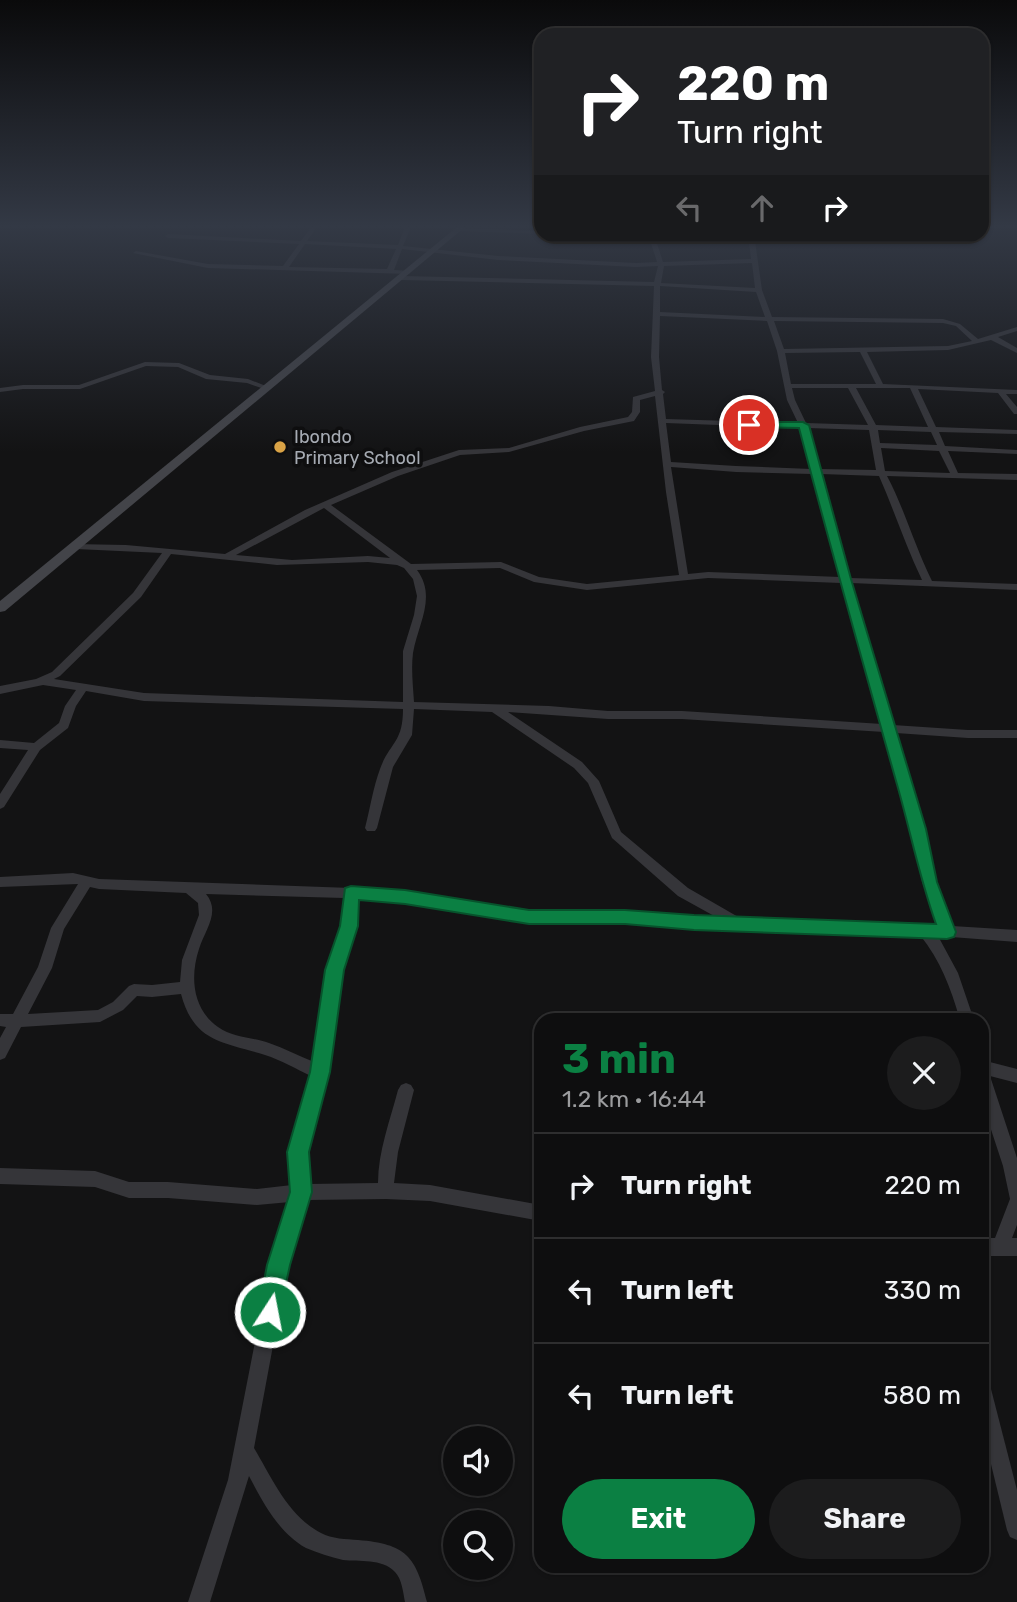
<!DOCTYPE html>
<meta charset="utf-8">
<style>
:root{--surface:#0e0e0f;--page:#1c1c1d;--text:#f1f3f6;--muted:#9b9c9e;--line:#2e2e2f;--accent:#0b8043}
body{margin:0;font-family:Rubik,sans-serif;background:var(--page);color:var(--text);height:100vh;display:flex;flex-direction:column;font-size:26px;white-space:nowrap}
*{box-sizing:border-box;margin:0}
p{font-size:23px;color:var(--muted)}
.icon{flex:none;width:38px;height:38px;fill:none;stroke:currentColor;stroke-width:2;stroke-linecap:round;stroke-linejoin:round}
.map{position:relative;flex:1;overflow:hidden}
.side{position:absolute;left:534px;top:1013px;width:455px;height:560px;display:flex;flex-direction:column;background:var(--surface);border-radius:21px;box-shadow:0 2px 5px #0004,0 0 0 2px var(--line)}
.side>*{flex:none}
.hud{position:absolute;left:534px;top:28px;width:455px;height:214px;border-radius:21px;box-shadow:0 2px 5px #0004,0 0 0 2px var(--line);background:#202124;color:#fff;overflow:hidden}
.tools{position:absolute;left:443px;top:1426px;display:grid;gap:14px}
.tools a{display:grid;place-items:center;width:70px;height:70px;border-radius:50%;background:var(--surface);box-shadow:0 2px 5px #0004,0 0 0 2px var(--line);font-size:35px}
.pin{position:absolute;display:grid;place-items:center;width:60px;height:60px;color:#fff;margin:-30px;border:4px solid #fff;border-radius:50%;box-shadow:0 2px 7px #0007}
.me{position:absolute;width:77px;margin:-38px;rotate:11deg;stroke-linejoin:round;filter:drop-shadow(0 0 5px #0008)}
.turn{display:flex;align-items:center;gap:24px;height:147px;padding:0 28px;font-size:32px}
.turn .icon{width:91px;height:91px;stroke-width:2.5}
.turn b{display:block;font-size:49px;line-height:60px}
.lanes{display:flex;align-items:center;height:66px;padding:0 28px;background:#0003;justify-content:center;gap:35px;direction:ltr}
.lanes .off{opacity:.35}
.round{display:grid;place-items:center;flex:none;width:74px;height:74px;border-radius:37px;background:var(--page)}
.overview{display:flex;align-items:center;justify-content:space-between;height:119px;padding:0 28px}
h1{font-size:42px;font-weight:700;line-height:52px;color:var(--accent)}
.primary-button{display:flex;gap:14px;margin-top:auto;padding:14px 28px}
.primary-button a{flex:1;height:80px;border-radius:42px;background:var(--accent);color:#fff;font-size:28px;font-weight:700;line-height:80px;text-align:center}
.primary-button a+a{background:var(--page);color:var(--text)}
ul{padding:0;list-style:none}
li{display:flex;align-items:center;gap:21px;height:105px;padding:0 28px;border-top:2px solid var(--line)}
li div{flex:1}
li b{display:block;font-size:26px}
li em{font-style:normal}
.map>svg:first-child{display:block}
</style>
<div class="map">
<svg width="1017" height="1602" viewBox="0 0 1017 1602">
<rect width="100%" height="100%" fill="#131314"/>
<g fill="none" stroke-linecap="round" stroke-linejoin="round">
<g fill="#353539" fill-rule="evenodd">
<path d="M311,227H317L307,241L398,245L405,227H411L403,246L498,256L636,263L657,262L649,237L629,234H654L663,262L751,259L748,235L754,234L762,290L772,317L943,319L960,324L978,339L1017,327V331L998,337L1017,348V353L991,340L948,350L867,352L883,384L1017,390V394H1006L1017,407V414H1014L998,393L918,389L936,427L1017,430V434L939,432L945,446L1017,450V454L948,451L958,473L1017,474V480L887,476C905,510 915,547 932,581L1017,584V590L851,583L893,725L968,730H1017V738H968L896,733L924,829L936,882L952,926L1017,930V942L938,936L958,973L974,1020H960C951,989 941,961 920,935L694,928L625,922H529L405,902L357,899L356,926L342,970L328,1072L306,1152L309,1184L378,1183C378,1151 390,1121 398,1090L401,1085L406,1083L411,1085L414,1090L398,1152L394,1183L430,1185L541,1205V1221L430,1201L386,1199L307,1200L288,1265L254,1448C272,1478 288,1516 321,1533C332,1539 346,1539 358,1540C406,1544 416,1556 427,1602H405C403,1592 402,1579 395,1572C382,1558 359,1562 343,1560C330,1557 318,1553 306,1548C279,1533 263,1503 249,1476L210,1602H188L228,1480L270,1265L290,1202L257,1205L168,1198H129L95,1187L0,1184V1168L95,1171L129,1182H168L257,1189L292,1185L290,1152L311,1076C296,1069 281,1060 265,1055C224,1042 194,1043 181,994L152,997L137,996L123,1010L100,1022L21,1027L5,1058L0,1060V1038L6,1027L0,1026V1014H13L38,967L51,928L78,884L0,887V877L73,873L99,879L351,888L405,892L529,912H625L716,917L678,896L612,838L588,783L574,768L492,712L414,709L412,735L393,767L377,828L375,831H367L365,828C370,809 373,788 380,769C390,742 403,743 403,709L144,701L86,691L76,706L68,728L40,750L4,807L0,809V794L28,750L0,748V740L34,743L59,723L65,706L76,690L43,685L0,694V686L36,679L52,672L133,593L162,553L76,549L73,548V544L126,545L225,554L305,510L392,472L459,450L509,448L580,427L628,417L632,412L633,397L655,391L651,357L654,286L402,280L399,278L402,276L654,282L658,266L636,267L498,260L402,249L394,270L411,271L409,274L208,268L133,253L136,251L208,264L283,266L299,244L168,238L165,236L168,234L301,241ZM305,244L396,249L387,269L289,267ZM752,263L755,288L661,283L664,266ZM660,286L756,292L765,317L660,312ZM660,316L767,321L777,351L787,400L798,423L666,419L663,394L665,392L662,390L659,357ZM774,321L943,323L956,326L972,341L948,346L784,349ZM860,352L876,384H791L785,353ZM792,388H848L868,425L806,423L795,400ZM856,388H910L928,427L876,425ZM655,396L666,492L679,575L587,584L539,577L501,562L411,564L331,505L398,476L460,455L509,452L584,431L634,421L640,412V400ZM666,423L800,428L811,469L736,466L671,462ZM808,428L869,430L876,470L819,469ZM878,430L931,432L937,445L880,443ZM881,448L939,451L950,473L885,471ZM671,467L736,472L812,474L840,577L708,572L688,574ZM821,474L879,476C894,510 906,547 922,580L849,578ZM324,508L390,558L368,556L292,560L236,555ZM171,554L277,565L368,562L397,565L404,568L413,579L417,596L414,615L403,651V702L144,693L54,679L60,676L141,597ZM500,568L534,582L587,590L708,578L841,583L882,724L682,711H608L549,706L414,702C413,686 411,669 413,653C418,624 437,597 417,570ZM508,712L608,719H682L884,732L912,829L922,882L938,925L740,918L688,888L621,832L599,781L582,762ZM90,887L99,889L186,893L198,903L199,915L182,960L180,982L152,985L134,984L129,986L113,1002L98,1010L28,1014L52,968L64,929ZM206,894L344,898L342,926L328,970L314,1062C299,1056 284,1048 269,1043C252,1037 233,1038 218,1027C192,1009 190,976 199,949C205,930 221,912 206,894Z"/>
<path d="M460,228L541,231L542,234L458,231Z"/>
<path d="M145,362L179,363L210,375L248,379L271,388L267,390L247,383L206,379L178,367L146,366L80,389H23L0,392V388L23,385H79Z"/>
<path d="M982,1060L1017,1069V1083L990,1076L1017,1158V1225L1012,1238H1017V1256H982V1238H995L1010,1199L1003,1166L982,1102Z"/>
<path d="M982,1380L989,1382L991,1389L1017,1490V1540L1010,1537L1007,1530L982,1427Z"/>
</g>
<path fill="#434449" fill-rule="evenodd" d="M457,227H465L5,611L0,612V601Z"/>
</g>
<linearGradient id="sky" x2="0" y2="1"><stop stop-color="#0a0a0b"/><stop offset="0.5" stop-color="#333945"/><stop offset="1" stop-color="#333945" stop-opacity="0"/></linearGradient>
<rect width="1017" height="452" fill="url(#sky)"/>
<path fill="#0b8043" stroke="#07532c" stroke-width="2" d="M749,422H803L809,425L851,579L926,829L937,882L956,932L954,937L947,939L694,930L625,924H529L405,904L359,900L358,926L344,970L330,1072L309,1152L312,1192L290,1265L278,1320L270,1324L262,1320L258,1312L267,1265L290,1192L287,1152L310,1072L325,970L340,926L345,888L351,886L405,890L529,910H625L694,915L936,924C919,877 910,829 896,781C863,664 830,546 799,428L745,427L744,425Z"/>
<circle fill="#daa346" stroke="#0e0e0f" stroke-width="2.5" cx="280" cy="447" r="7"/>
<g text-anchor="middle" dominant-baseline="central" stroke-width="7" stroke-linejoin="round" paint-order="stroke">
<g font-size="18" fill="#a6abb3" stroke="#0e0e0f" text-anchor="start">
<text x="294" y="437">Ibondo<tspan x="294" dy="21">Primary School</tspan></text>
</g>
</g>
</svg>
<div class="tools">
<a><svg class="icon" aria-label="sound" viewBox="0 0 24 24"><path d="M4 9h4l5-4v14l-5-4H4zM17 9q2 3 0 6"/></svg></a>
<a><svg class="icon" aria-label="search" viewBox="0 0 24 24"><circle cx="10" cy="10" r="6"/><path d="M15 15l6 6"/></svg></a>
</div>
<div class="pin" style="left:749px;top:425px;background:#d93025"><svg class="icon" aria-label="arrive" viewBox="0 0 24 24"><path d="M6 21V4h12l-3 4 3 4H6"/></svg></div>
<svg class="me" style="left:270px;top:1312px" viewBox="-20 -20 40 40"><circle r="17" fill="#0b8043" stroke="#fff" stroke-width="3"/><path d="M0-11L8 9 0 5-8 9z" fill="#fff"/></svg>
<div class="hud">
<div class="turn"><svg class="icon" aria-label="right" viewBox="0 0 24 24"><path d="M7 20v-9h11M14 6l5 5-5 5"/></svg><div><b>220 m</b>Turn right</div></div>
<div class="lanes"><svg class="icon off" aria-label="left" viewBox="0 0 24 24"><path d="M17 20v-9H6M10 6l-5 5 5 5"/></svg><svg class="icon off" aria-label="ahead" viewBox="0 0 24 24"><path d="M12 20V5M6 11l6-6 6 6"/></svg><svg class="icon" aria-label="right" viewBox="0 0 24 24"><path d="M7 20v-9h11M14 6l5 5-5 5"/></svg></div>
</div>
<section class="side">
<div class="overview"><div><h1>3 min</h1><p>1.2 km · 16:44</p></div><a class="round"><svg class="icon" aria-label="close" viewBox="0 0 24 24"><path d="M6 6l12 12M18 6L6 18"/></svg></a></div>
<ul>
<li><svg class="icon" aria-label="right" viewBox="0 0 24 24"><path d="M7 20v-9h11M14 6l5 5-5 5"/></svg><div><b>Turn right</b></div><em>220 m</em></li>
<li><svg class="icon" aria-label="left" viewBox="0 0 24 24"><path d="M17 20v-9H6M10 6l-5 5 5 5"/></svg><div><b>Turn left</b></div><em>330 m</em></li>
<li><svg class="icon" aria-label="left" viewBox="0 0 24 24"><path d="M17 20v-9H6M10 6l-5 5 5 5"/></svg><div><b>Turn left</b></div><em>580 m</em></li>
</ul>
<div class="primary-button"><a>Exit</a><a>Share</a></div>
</section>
</div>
